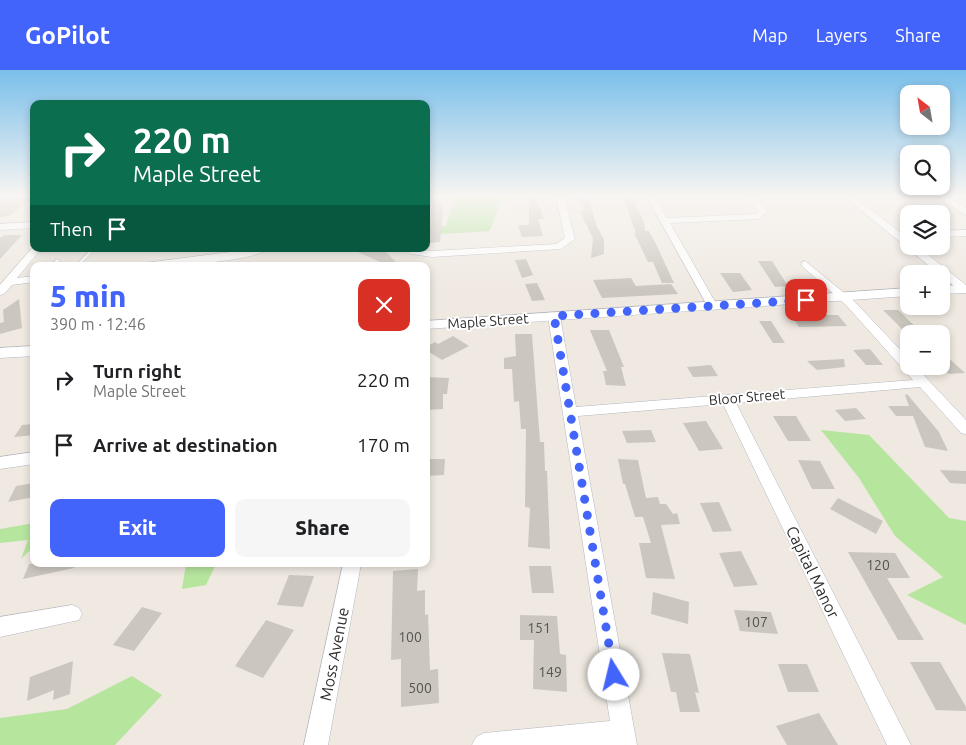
<!DOCTYPE html>
<meta charset="utf-8">
<style>
:root{--surface:#fff;--page:#f6f6f6;--text:#202124;--muted:#757577;--accent:#4264fb}
body{margin:0;font-family:Ubuntu,sans-serif;background:var(--page);color:var(--text);height:100vh;display:flex;flex-direction:column;font-size:19px;white-space:nowrap}
*{box-sizing:border-box;margin:0}
p{font-size:16px;color:var(--muted)}
.icon{flex:none;width:28px;height:28px;fill:none;stroke:currentColor;stroke-width:2;stroke-linecap:round;stroke-linejoin:round}
.map{position:relative;flex:1;overflow:hidden}
.drawer{position:absolute;left:30px;top:192px;width:400px;height:305px;display:flex;flex-direction:column;background:var(--surface);border-radius:10px;box-shadow:0 2px 8px #0003}
.drawer>*{flex:none}
.banner{position:absolute;left:30px;top:30px;width:400px;height:152px;border-radius:10px;box-shadow:0 2px 8px #0003;background:#0b6e4f;color:#fff;overflow:hidden}
.needle{width:32px;rotate:329deg}
.controls{position:absolute;left:900px;top:15px;display:grid;gap:10px}
.controls a{display:grid;place-items:center;width:50px;height:50px;border-radius:10px;background:var(--surface);box-shadow:0 2px 8px #0003;font-size:25px}
.pin{position:absolute;display:grid;place-items:center;width:42px;height:42px;color:#fff;margin:-21px;border-radius:10px;box-shadow:0 2px 8px #0006}
.me{position:absolute;width:55px;margin:-28px;rotate:351deg;stroke-linejoin:round;filter:drop-shadow(0 0 4px #0008)}
.turn{display:flex;align-items:center;gap:18px;height:105px;padding:0 20px;font-size:22px}
.turn .icon{width:65px;height:65px;stroke-width:2.5}
.turn b{display:block;font-size:35px;line-height:42px}
.then{display:flex;align-items:center;height:48px;padding:0 20px;background:#0003;gap:10px;font-size:19px}
.round{display:grid;place-items:center;flex:none;width:52px;height:52px;border-radius:10px;background:var(--page)}
.head{display:flex;align-items:center;justify-content:space-between;height:85px;padding:0 20px}
h1{font-size:30px;font-weight:800;line-height:38px;color:var(--accent)}
.button{display:flex;gap:10px;margin-top:auto;padding:10px 20px}
.button a{flex:1;height:58px;border-radius:10px;background:var(--accent);color:#fff;font-size:20px;font-weight:800;line-height:58px;text-align:center}
.button a+a{background:var(--page);color:var(--text)}
ul{padding:0;list-style:none}
li{display:flex;align-items:center;gap:15px;height:65px;padding:0 20px}
li div{flex:1}
li b{display:block;font-size:19px}
li em{font-style:normal}
header{display:flex;align-items:center;gap:30px;box-sizing:border-box;height:70px;padding:0 25px;background:var(--accent);color:#fff}
header strong{font-size:24px}
nav{display:flex;gap:28px;margin-inline-start:auto;font-size:18px}
.map>svg:first-child{display:block}
</style>
<header>
<strong>GoPilot</strong>
<nav><a>Map</a><a>Layers</a><a>Share</a></nav>
</header>
<div class="map">
<svg width="966" height="675" viewBox="0 0 966 675">
<rect width="100%" height="100%" fill="#efe9e1"/>
<g fill="#b6e59e">
<path d="M455,127H502L490,161L426,165V158L446,156Z"/>
<path d="M821,360L869,365L949,448L966,451V555L907,525L943,507L895,466L859,408Z"/>
<path d="M34,453V476L21,489L28,470L0,473V459Z"/>
<path d="M186,494H216L206,515L182,519Z"/>
<path d="M132,606L162,625L115,675H0V648L67,639Z"/>
</g>
<g fill="#cbc7bf">
<path d="M0,127H34L9,146L0,147Z"/>
<path d="M529,127H536L544,149H538L543,166L522,167L518,155H529Z"/>
<path d="M577,127H588L596,154L604,170V184L591,188L593,168L580,142L584,140Z"/>
<path d="M623,127H632L644,152L645,161H649L656,174L674,213H662L653,192H648L634,163H636Z"/>
<path d="M432,131H442L443,140L440,172L429,173Z"/>
<path d="M5,165H22L0,189V168Z"/>
<path d="M351,179H383L400,196H389Z"/>
<path d="M526,189L533,205L522,208L515,190Z"/>
<path d="M758,191H772L788,216L775,217Z"/>
<path d="M720,203H740L752,220L733,222Z"/>
<path d="M631,208L636,216L671,214L678,224L602,228L593,210Z"/>
<path d="M537,213L545,230L532,231L525,214Z"/>
<path d="M19,229L22,258L0,264V253L4,252L3,240Z"/>
<path d="M883,240H898L923,264H907Z"/>
<path d="M791,245H838L847,256L799,257Z"/>
<path d="M759,251H771L785,273H773Z"/>
<path d="M590,260H609L624,297H621L626,316L606,315L603,301H607Z"/>
<path d="M515,264H532L540,372H544L545,401H547L550,479L528,477L530,438L525,437L526,359H521L519,331L514,332L512,299H504V288L516,286Z"/>
<path d="M453,266L469,276L442,290L426,280V277L435,272L438,274Z"/>
<path d="M870,279L883,295H866L853,280Z"/>
<path d="M941,281L965,303L949,304L941,297Z"/>
<path d="M844,289L845,297L817,300L807,291Z"/>
<path d="M711,295L718,306L693,307L687,297Z"/>
<path d="M426,307L449,308L447,324H443V339L426,340Z"/>
<path d="M907,324L939,362L948,381L925,377L913,346H896L888,336H909L905,325Z"/>
<path d="M856,338L866,349L845,351L835,340Z"/>
<path d="M773,346H796L811,371H788Z"/>
<path d="M706,351L723,379L699,381L683,353Z"/>
<path d="M34,354V365L14,367L22,355Z"/>
<path d="M651,360L656,372L627,373L622,361Z"/>
<path d="M426,389H445L444,405L426,406Z"/>
<path d="M618,389L638,390L646,428L658,427L660,434H666L673,444L677,443L680,454L661,455L675,509L646,508L639,473H651L643,447H635L625,414H623Z"/>
<path d="M798,390L820,391L835,419H812Z"/>
<path d="M940,400L966,401V414L950,413Z"/>
<path d="M34,413V427L8,432L16,416Z"/>
<path d="M838,428L883,451L876,464L830,439Z"/>
<path d="M719,432L732,461L713,462L700,433Z"/>
<path d="M741,481L758,515L734,517L719,483Z"/>
<path d="M848,482L895,483L910,508H887L924,570H898Z"/>
<path d="M29,494H74V498L23,509Z"/>
<path d="M529,496H551L554,523H532Z"/>
<path d="M418,499L417,521L425,520V545L428,544L430,600L438,599L439,633L401,637V589L391,590L393,501Z"/>
<path d="M289,505L314,506L303,537L277,535Z"/>
<path d="M653,522L689,532L688,554L651,544Z"/>
<path d="M142,537L162,543L134,581L113,575Z"/>
<path d="M734,540L771,542L778,564L740,561Z"/>
<path d="M520,545L557,546L560,584L566,585L567,622L533,619L534,570H520Z"/>
<path d="M266,550L294,560L263,608L235,596Z"/>
<path d="M662,583L690,584L699,623L695,622L700,642H680L676,622H671Z"/>
<path d="M73,591L70,624L53,630L54,620L27,631L30,607Z"/>
<path d="M910,592H940L966,637V641L936,640Z"/>
<path d="M778,594H807L819,622H788Z"/>
<path d="M819,643L838,675H787L776,656Z"/>
</g>
<g fill="none" stroke-linecap="round" stroke-linejoin="round">
<defs>
<g id="service">
<path d="M91,179H95L79,196H75Z"/>
<path d="M56,189L60,190L56,196H52Z"/>
</g>
<g id="minor">
<path d="M556,127H564L575,169L561,179L432,187L411,184L404,179L432,181L556,174L565,168Z"/>
<path d="M647,127H655L667,148L756,144L759,141L746,127H754L767,141L759,149L670,153L718,237L717,239L713,240L708,237Z"/>
<path d="M845,127H854L909,169V176H917L966,215V222L960,221Z"/>
<path d="M938,127H947L966,138V145Z"/>
<path d="M34,152V158L0,160V154Z"/>
<path d="M966,160V166L941,167V161Z"/>
<path d="M33,177L41,179L17,208L34,206V212L12,215L4,224L0,225V215Z"/>
<path d="M253,179H268C252,192 162,197 140,196L145,193Z"/>
<path d="M805,191L854,231L909,289V296H915L966,350V364L961,363L920,317L736,333L911,675H887L723,334L578,346L637,675H472L476,667L484,663L610,651L548,246L554,243L560,246L576,337L913,310L846,235L802,196V192Z"/>
<path d="M34,382V394L0,399V387Z"/>
<path d="M343,494H361L328,675H304Z"/>
<path d="M72,535L79,538L82,544L79,550L0,567V547Z"/>
</g>
<g id="tertiary">
<path d="M966,215V223L941,224V216Z"/>
<path d="M909,218V226L426,259V251Z"/>
<path d="M34,276V286L0,288V278Z"/>
</g>
</defs>
<use href="#service" stroke="#b4b7c1" stroke-width="1"/>
<use href="#minor" stroke="#b4b7c1" stroke-width="1"/>
<use href="#tertiary" stroke="#b4b7c1" stroke-width="1"/>
<use href="#service" fill="#fff" fill-rule="evenodd"/>
<use href="#minor" fill="#fff" fill-rule="evenodd"/>
<use href="#tertiary" fill="#fff" fill-rule="evenodd"/>
</g>
<linearGradient id="sky" x2="0" y2="1"><stop stop-color="#7abfeb"/><stop offset="0.57" stop-color="#f8f5f2"/><stop offset="1" stop-color="#f8f5f2" stop-opacity="0"/></linearGradient>
<rect width="966" height="221" fill="url(#sky)"/>
<g fill="none" stroke-linecap="round" stroke-linejoin="round">
<path stroke="#4264fb" stroke-width="9" stroke-dasharray="0 16.2" d="M614,605L554,246L806,230"/>
</g>
<g text-anchor="middle" dominant-baseline="central" stroke-width="4" stroke-linejoin="round" paint-order="stroke">
<g font-size="14" fill="#2e2e2e" stroke="#fff">
<text transform="translate(488 251) rotate(-4)">Maple Street</text>
<text transform="translate(747 327) rotate(-5)">Bloor Street</text>
</g>
<g font-size="14" fill="#555452">
<text x="878" y="495">120</text>
<text x="756" y="552">107</text>
<text x="539" y="558">151</text>
<text x="410" y="567">100</text>
<text x="550" y="602">149</text>
<text x="420" y="618">500</text>
</g>
<g font-size="16" fill="#2e2e2e" stroke="#fff">
<text transform="translate(813 502) rotate(64)">Capital Manor</text>
<text transform="translate(334 584) rotate(-79)">Moss Avenue</text>
</g>
</g>
</svg>
<div class="controls">
<a><svg class="needle" viewBox="-14 -14 28 28"><path d="M0-13l5 13h-10z" fill="#e53935"/><path d="M0 13l5-13h-10z" fill="#757577"/></svg></a>
<a><svg class="icon" aria-label="search" viewBox="0 0 24 24"><circle cx="10" cy="10" r="6"/><path d="M15 15l6 6"/></svg></a>
<a><svg class="icon" aria-label="layers" viewBox="0 0 24 24"><path d="M12 4l9 5-9 5-9-5zM3 14l9 5 9-5"/></svg></a>
<a>+</a>
<a>−</a>
</div>
<div class="pin" style="left:806px;top:230px;background:#d93025"><svg class="icon" aria-label="arrive" viewBox="0 0 24 24"><path d="M6 21V4h12l-3 4 3 4H6"/></svg></div>
<svg class="me" style="left:614px;top:605px" viewBox="-20 -20 40 40"><circle r="19" fill="#fff"/><path d="M0-13L10 11 0 6-10 11z" fill="#4264fb"/></svg>
<div class="banner">
<div class="turn"><svg class="icon" aria-label="right" viewBox="0 0 24 24"><path d="M7 20v-9h11M14 6l5 5-5 5"/></svg><div><b>220 m</b>Maple Street</div></div>
<div class="then">Then<svg class="icon" aria-label="arrive" viewBox="0 0 24 24"><path d="M6 21V4h12l-3 4 3 4H6"/></svg></div>
</div>
<section class="drawer">
<div class="head"><div><h1>5 min</h1><p>390 m · 12:46</p></div><a class="round" style="background:#d93025;color:#fff"><svg class="icon" aria-label="close" viewBox="0 0 24 24"><path d="M6 6l12 12M18 6L6 18"/></svg></a></div>
<ul>
<li><svg class="icon" aria-label="right" viewBox="0 0 24 24"><path d="M7 20v-9h11M14 6l5 5-5 5"/></svg><div><b>Turn right</b><p>Maple Street</p></div><em>220 m</em></li>
<li><svg class="icon" aria-label="arrive" viewBox="0 0 24 24"><path d="M6 21V4h12l-3 4 3 4H6"/></svg><div><b>Arrive at destination</b></div><em>170 m</em></li>
</ul>
<div class="button"><a>Exit</a><a>Share</a></div>
</section>
</div>
